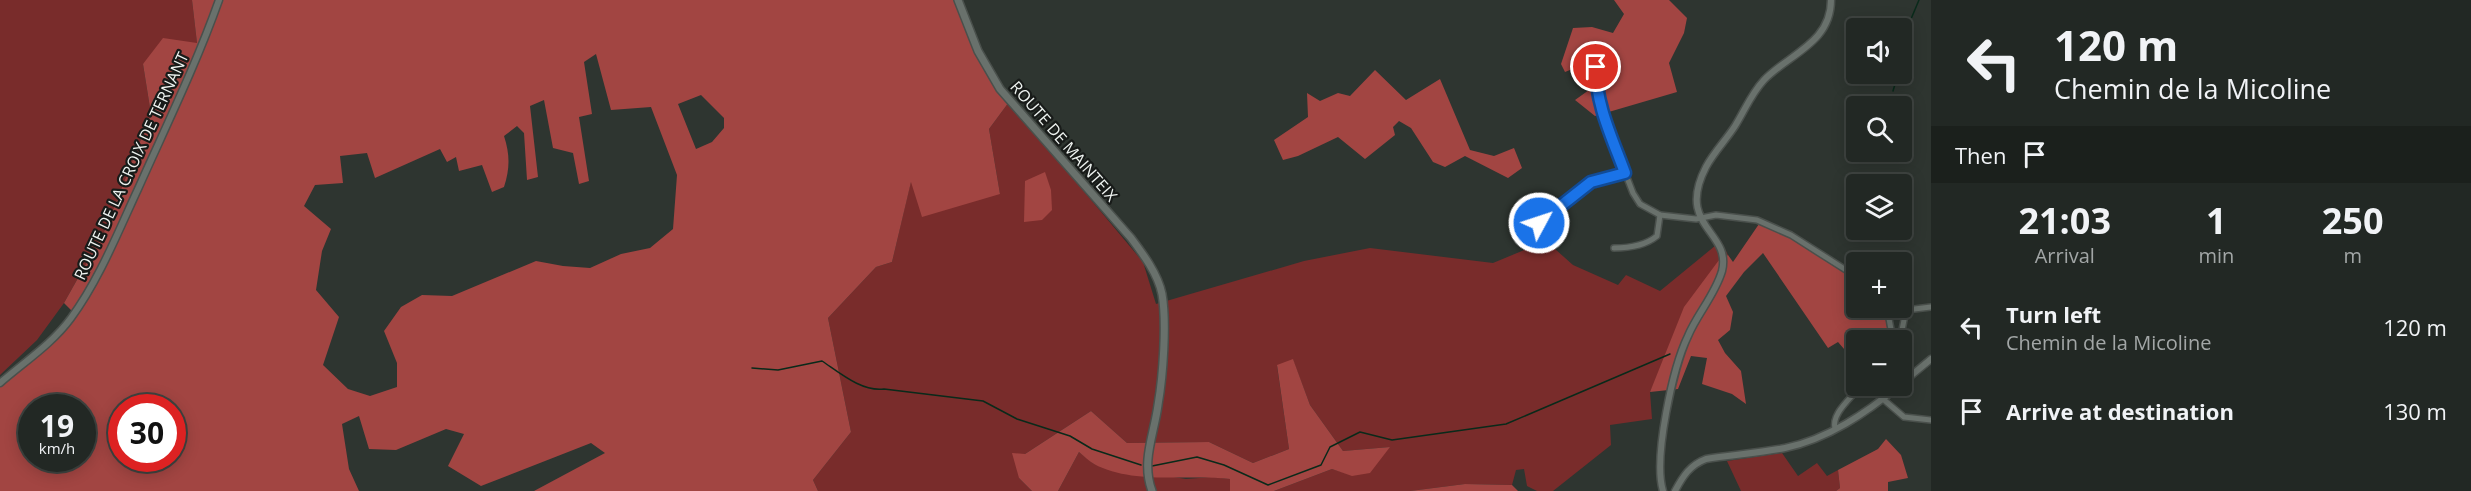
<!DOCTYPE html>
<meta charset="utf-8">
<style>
:root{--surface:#222824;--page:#2a302c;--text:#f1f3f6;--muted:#a2a6a6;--line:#3f4441}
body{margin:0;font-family:"Open Sans",sans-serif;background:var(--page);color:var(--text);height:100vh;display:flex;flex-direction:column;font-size:22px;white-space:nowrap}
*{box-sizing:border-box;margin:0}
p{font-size:20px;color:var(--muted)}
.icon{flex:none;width:33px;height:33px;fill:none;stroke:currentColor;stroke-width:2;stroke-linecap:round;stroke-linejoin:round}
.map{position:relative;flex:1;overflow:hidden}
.drawer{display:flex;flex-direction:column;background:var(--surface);width:540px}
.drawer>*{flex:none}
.hud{background:#222824;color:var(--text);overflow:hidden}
.fabs{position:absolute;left:1846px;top:18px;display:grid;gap:12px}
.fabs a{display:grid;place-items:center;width:66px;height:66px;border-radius:6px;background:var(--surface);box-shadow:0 3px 15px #0003,0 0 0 2px var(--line);font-size:30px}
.speed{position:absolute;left:18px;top:394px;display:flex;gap:12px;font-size:30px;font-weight:700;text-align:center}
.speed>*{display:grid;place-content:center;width:78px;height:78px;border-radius:50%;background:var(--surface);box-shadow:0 3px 15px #0003,0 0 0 2px var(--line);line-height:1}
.speed small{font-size:15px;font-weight:400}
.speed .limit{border:9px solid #d22;background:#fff;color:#111}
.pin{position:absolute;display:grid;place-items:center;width:51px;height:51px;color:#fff;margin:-26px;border:3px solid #fff;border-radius:50%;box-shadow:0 2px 6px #0007}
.me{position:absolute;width:66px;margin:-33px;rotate:50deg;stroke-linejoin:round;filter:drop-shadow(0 0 4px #0008)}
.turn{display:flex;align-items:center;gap:21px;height:126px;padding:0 24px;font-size:27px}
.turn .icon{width:78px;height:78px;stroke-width:2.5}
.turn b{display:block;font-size:42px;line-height:51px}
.then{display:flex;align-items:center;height:57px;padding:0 24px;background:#0003;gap:12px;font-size:22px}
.eta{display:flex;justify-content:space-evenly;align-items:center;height:102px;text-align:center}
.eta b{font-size:36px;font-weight:700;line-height:42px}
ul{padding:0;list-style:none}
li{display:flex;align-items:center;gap:18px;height:84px;padding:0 24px}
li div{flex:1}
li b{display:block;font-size:22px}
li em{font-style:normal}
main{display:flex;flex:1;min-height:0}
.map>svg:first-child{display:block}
</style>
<main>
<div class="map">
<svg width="1931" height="491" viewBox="0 0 1931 491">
<rect width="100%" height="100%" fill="#2e3530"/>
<g fill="#792c2b">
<path d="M0,0H192L197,43L143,64L151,114L105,230L64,303L37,340L0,375Z"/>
<path d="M1009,102L1143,262L1156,304L1304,261L1370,248L1493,263L1546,241L1573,265L1618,285L1626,275L1660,291L1721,241L1728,255L1719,260L1650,392L1652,419L1610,425L1611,445L1553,491H1537L1527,486L1524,469L1516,470L1512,485L1465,484L1410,491H1274L1332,469L1352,475L1390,447L1343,451L1310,405L1293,360L1277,366L1289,449L1253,463L1209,442L1127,443L1091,411L1025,454L1019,478L1032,491H818L813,480L851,432L828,318L876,267L892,262L911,181L1000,194L989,129Z"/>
<path d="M1079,452L1094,464L1186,479L1212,477L1230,479V491H1058Z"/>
<path d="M1782,453L1798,476L1817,463L1827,476L1838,470L1840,488L1836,491H1741L1727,461Z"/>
</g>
<g fill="#a24542" fill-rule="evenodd">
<path d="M192,0H955L1009,102L989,129L1000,194L922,217L911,182L892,262L876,267L828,318L851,432L813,480L818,491H534L605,453L591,443L481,486L448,466L464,434L446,429L396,450L369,449L359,416L342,424L349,469L359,491H0V387L58,339L77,316L64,303L105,230L151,114L143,64L163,38L197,43ZM596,54L611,110L651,107L677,175L673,229L650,248L621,254L590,268L563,266L536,261L452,296L422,295L401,307L384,331L397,363V387L370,396L348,389L323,365L339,317L316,290L322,251L331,229L304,206L315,185L343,183L340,156L367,153L375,178L440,149L447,162L456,157L459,171L482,165L492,192L504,187C510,168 510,155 504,136L517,126L524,133L527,180L538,177L530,106L544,100L553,148L573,153L579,184L589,181L579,117L592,114L584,62ZM701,95L724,118V128L712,142L696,149L678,104ZM32,408H82V459H32ZM122,408H172V459H122Z"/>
<path d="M1614,0H1669L1687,18L1684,33L1669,63L1677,92L1595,116L1575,100L1589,90L1580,66L1565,72L1561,64L1573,28L1592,27L1613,33L1624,14Z"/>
<path d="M1375,70L1406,100L1440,79L1470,150L1494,156L1514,148L1522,168L1508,178L1465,156L1445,167L1433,162L1411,128L1399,121L1393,127L1395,135L1365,159L1338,137L1298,156L1283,160L1274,140L1308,117L1307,93L1320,101L1338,93L1350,96Z"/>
<path d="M1045,172L1051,190L1052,210L1042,220L1024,222L1025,181Z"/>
<path d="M1759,224L1792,238L1857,279V308H1884L1889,340H1857V364L1838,342L1828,348L1763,253L1744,272L1726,296L1733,312L1730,330L1718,340L1725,353L1741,371L1746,404L1732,394L1702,384L1707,358L1691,356L1678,389L1650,392L1684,307L1719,260L1728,255L1733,262Z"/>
<path d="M1293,359L1310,405L1343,451L1390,447L1370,473L1352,476L1332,469L1274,491H1230V479C1188,474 1133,485 1094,464C1089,461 1084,456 1079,452L1058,491H1032L1019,478L1012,453L1025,454L1091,411L1127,443L1209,442L1253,463L1289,449L1277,365Z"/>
<path d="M1886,439L1901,455L1908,478L1888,482V491H1836L1840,488L1838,470L1878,449Z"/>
<path d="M1465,484L1512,485L1518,491H1410Z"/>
</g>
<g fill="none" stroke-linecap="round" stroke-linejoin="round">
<g stroke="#092a1a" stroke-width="1.5">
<path d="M1902,60L1911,19L1919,0"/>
<path d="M1893,91L1898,74"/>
<path d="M752,368L778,370L822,361C840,373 862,392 884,389L983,401L1017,419L1070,436L1092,449L1141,465"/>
<path d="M1152,466L1197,457L1224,465L1268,485L1321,465L1330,447L1360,432L1392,440L1506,424L1670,354"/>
</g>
<defs>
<g id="minor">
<path d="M1597,48L1596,80L1607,126L1633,193L1640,204L1660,215L1696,219L1716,215L1757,220L1791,235L1857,277"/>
<path d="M1538,223L1591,182L1625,173"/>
<path d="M1614,248C1628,248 1646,245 1657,236L1660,215"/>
<path d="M1887,308L1893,340"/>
<path d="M1900,340L1906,310L1931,307"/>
<path d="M1883,399L1904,417L1931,420"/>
<path d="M1835,429C1831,413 1852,398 1860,386"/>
</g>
<g id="tertiary">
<path d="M0,383C24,362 52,344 71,318C99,280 118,232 138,189C166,126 196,65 219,0"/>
<path d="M1902,383L1931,359"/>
<path d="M1663,491C1653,458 1673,367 1688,336C1697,314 1715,295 1722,271C1732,231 1675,227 1706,167C1714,152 1726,140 1735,126C1745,110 1751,94 1764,80C1789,54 1831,43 1831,0"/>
<path d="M1675,491C1683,476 1690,465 1706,459C1732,455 1759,453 1785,448C1828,439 1866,413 1899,386"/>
</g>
<path id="secondary" d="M958,0L978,51L1000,89L1131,238C1143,254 1158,274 1162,294C1167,323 1163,376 1158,405C1154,435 1141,461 1152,491"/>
</defs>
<use href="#minor" stroke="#4a504c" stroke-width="8"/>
<use href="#tertiary" stroke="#4a504c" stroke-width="9"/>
<use href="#secondary" stroke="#4a504c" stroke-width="10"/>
<use href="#minor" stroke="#69716c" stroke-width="5"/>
<use href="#tertiary" stroke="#69716c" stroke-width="6"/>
<use href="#secondary" stroke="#69716c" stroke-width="7"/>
</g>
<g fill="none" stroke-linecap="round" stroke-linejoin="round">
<defs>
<path id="route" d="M1539,223L1591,182L1625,173C1613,140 1595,103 1596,67"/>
</defs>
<use href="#route" stroke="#114b97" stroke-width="15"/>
<use href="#route" stroke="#1a73e8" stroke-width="10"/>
</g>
<g text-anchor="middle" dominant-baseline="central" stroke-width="4.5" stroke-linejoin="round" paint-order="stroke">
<g font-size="16" fill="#eff4f1" stroke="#181b19">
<text transform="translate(1064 141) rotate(49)">ROUTE DE MAINTEIX</text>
<text transform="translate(131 166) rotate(-65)">ROUTE DE LA CROIX DE TERNANT</text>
</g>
</g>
</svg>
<div class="fabs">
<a><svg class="icon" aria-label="sound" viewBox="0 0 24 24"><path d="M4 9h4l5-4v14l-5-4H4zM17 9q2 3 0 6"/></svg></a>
<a><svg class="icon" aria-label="search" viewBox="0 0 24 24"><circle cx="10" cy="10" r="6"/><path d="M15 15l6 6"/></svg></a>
<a><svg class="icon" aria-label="layers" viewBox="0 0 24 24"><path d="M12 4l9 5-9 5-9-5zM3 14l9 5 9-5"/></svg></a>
<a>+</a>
<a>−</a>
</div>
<div class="speed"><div>19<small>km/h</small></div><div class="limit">30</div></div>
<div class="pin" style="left:1596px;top:67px;background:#d93025"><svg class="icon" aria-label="arrive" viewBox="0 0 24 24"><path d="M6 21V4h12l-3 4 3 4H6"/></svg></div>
<svg class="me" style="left:1539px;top:223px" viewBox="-20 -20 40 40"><circle r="17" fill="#1a73e8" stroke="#fff" stroke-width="3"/><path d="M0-11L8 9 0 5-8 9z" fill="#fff"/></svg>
</div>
<section class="drawer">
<div class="hud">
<div class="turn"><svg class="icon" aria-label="left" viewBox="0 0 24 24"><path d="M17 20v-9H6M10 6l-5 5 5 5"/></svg><div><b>120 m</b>Chemin de la Micoline</div></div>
<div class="then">Then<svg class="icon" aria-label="arrive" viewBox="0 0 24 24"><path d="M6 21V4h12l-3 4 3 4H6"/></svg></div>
</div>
<div class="eta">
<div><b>21:03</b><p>Arrival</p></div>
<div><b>1</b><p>min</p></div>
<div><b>250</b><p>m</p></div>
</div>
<ul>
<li><svg class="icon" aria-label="left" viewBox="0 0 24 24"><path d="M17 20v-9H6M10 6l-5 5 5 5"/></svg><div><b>Turn left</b><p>Chemin de la Micoline</p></div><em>120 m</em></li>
<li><svg class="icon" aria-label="arrive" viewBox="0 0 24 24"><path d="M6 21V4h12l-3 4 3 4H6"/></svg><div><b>Arrive at destination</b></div><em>130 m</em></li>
</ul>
</section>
</main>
